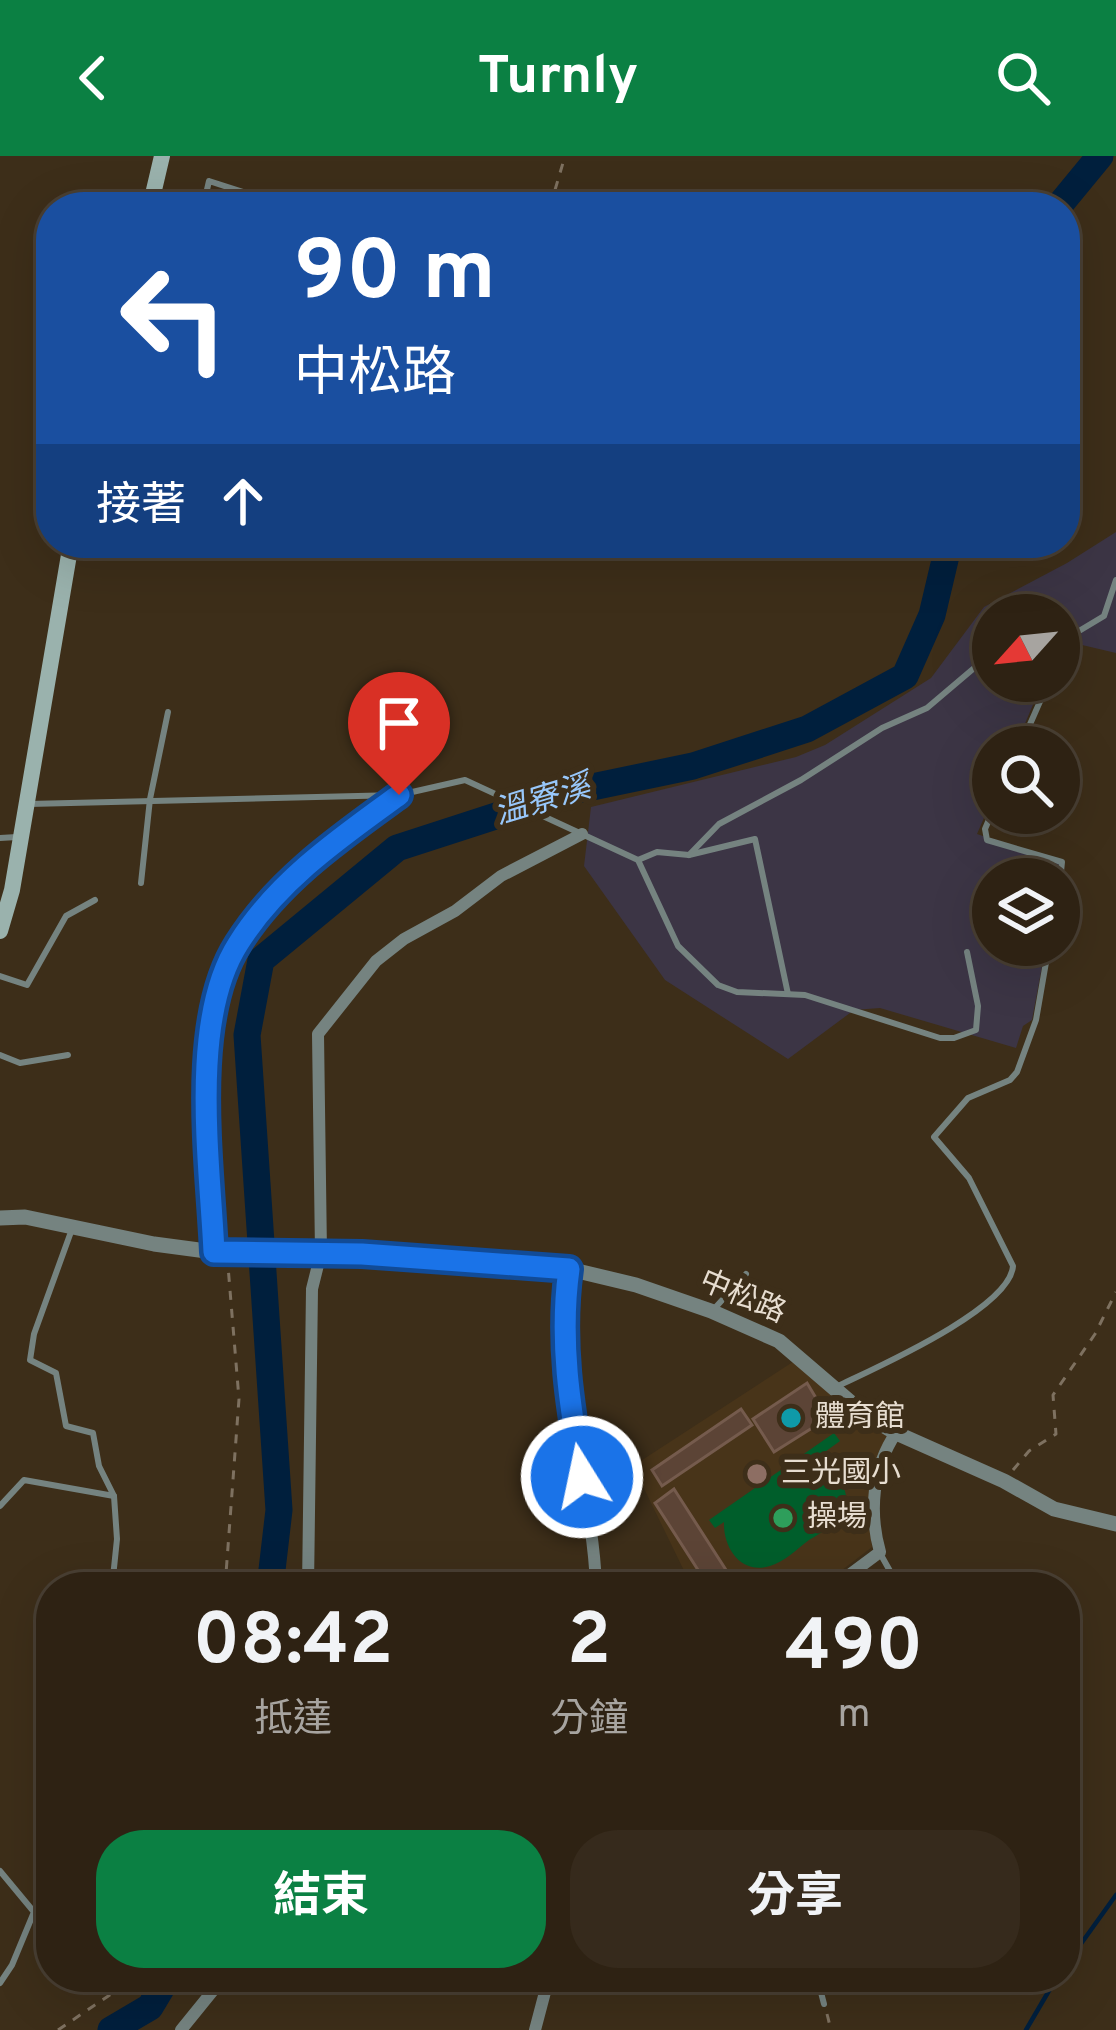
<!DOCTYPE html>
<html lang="zh-TW">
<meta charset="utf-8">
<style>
:root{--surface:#2e2213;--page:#362a1c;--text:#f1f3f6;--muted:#a7a4a0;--line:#493f33;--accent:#0b8043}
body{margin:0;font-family:Overpass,"Noto Sans TC",sans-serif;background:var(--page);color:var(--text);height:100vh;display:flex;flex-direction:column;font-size:45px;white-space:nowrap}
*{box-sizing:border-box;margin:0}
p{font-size:39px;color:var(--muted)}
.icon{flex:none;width:66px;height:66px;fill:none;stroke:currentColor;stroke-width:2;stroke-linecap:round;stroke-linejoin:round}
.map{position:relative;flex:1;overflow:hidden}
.sheet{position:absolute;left:36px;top:1416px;width:1044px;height:420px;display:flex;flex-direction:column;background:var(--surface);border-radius:48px;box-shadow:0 12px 48px #0002,0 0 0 3px var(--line)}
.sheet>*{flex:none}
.guide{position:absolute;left:36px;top:36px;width:1044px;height:366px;border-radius:48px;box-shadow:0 12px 48px #0002,0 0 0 3px var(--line);background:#1a4fa0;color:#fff;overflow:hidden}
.needle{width:78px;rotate:243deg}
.buttons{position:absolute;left:972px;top:438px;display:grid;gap:24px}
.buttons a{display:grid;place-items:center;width:108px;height:108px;border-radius:50%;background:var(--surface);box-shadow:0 12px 48px #0002,0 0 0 3px var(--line);font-size:60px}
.pin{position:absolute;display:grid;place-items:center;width:102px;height:102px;color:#fff;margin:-123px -51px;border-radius:50% 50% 50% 0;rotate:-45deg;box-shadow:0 0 12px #0007}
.pin .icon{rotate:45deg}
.me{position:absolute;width:132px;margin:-66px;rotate:350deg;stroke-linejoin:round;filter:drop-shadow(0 0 9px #0008)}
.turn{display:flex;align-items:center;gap:42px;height:252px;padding:0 60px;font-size:54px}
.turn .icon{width:156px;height:156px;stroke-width:2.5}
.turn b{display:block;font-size:84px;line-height:102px}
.then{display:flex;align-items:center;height:114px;padding:0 60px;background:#0003;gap:24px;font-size:45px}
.eta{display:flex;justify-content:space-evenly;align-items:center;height:204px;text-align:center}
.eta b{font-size:72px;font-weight:700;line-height:84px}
.action{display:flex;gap:24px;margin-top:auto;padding:24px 60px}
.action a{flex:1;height:138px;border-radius:48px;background:var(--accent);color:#fff;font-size:48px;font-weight:700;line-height:138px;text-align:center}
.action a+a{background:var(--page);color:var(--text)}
header{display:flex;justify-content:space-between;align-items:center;height:156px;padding:0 60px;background:var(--accent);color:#fff;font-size:54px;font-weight:700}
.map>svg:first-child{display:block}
</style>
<header><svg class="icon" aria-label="back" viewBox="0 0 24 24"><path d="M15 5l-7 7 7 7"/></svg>Turnly<svg class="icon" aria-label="search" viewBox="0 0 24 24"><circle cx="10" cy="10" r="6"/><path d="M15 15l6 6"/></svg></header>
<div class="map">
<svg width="1116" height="1874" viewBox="0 0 1116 1874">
<rect width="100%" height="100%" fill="#3d2e19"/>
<path fill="#3c3545" d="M1116,376V497L1061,484L1059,488V459H993V525H1043L1015,591H993V641L977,678L1060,706L1057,723H993V789H1046L1032,864L1023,870L1016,892L880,852L854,854L788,903L665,824L584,710L591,651L796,601L825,589L931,522L984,451L1067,407Z"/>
<path fill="#483419" d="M802,1200L898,1279L884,1299L870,1372L872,1391L820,1431H692L633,1310Z"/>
<path fill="#005e2b" d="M834,1277L840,1285L811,1306C834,1312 859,1337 839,1362C832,1371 819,1378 809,1384C797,1393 784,1406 770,1410C741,1419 723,1392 724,1366L715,1372L709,1364Z"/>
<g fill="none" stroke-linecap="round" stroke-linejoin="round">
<g stroke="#001f3d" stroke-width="4.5">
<path d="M1065,1810L1116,1739"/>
<path d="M1026,1874L1057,1821"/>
</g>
<g stroke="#001f3d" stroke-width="27">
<path d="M1058,51L1100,0"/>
<path d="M270,1431L279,1354L247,879L261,804L397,692L573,635L693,610L807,573L905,520L932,459L949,387"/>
<path d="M111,1874L150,1851L168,1821"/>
</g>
</g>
<g fill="#5c4436" stroke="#755b4d" stroke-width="3">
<path d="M807,1227L828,1262L774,1296L753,1263Z"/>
<path d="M741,1253L752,1269L662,1330L652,1314Z"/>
<path d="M674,1333L737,1431H709L655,1347Z"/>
</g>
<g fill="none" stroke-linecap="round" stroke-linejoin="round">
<g stroke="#7e7160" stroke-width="3" stroke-dasharray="9 9" stroke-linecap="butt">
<path d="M550,51L565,0"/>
<path d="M1013,1314L1029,1295L1056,1278L1053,1239L1095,1178L1116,1136"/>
<path d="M225,1431L239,1243L228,1110"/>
<path d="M827,1858L831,1874"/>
<path d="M58,1874L117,1834L126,1821"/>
</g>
<g stroke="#758380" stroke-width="6">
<path d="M203,51L209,25L280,48"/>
<path d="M1059,487L1104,460L1116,424"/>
<path d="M1020,591L1049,525"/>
<path d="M29,648L399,639L465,624L638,704L678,790L718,829L737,836L805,839L940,882H954L976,874L978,850L967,796"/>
<path d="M993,654L985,673L987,684L1062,706L1059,735"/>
<path d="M0,682L17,681"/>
<path d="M689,699L719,668L801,624L882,572L927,552L993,496"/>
<path d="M638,704L657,696L689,699L755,683L788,838"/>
<path d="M141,727L150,643L168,556"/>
<path d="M0,820L27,829L66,760L95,744"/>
<path d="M0,899L20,907L68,899"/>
<path d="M72,1073L34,1178L30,1204L56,1217L66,1270L93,1277L99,1310L114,1340L117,1383L112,1431"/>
<path d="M714,1153L746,1118"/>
<path d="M838,1230C875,1212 1010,1153 1013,1110L969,1022L934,981L968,942L1010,924L1017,916L1036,864L1049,789"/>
<path d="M0,1350L24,1324L114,1340"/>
<path d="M881,1399L899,1431"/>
<path d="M0,1715L34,1756L12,1809L0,1827"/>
<path d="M817,1821L824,1848"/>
</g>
<g stroke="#758380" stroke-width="12">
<path d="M214,1096C210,1008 189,865 238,788C277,725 341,682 399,639"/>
<path d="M569,1113C564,1148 561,1181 564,1216C571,1289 594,1358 596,1431"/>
<path d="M308,1431L312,1133L321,1097L318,878L376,805L404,783L455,755L501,720L582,678"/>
<path d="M833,1431L880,1396C869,1357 872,1312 896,1277"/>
<path d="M181,1874L224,1821"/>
<path d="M535,1874L549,1821"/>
</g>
<path stroke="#758380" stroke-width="15" d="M0,1062L25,1061L154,1088L214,1096L402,1100L569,1113L636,1129L711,1155L779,1185L863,1257L896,1277L1004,1325L1054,1353L1116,1368"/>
<g stroke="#9ab2ad" stroke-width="16">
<path d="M150,51L162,0"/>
<path d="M0,775L12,734L71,387"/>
</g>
</g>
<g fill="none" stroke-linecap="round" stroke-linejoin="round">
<defs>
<path id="route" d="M399,639C341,681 277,725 238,788C189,865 210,1007 214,1096L362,1098L569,1113C559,1185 570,1250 582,1321"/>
</defs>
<use href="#route" stroke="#114b97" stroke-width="30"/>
<use href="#route" stroke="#1a73e8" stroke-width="21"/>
</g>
<circle fill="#0f9aa8" stroke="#3d2e19" stroke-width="4.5" cx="791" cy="1262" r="12"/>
<circle fill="#8d6e63" stroke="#3d2e19" stroke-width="4.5" cx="757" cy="1318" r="12"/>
<circle fill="#2e9e5b" stroke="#3d2e19" stroke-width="4.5" cx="783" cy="1362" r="12"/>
<g text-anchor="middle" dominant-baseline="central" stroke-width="12" stroke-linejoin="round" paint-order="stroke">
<g font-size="30" fill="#e7ddd0" stroke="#3d2e19">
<text transform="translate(742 1142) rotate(23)">中松路</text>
</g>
<g font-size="30" fill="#e7ddd0" stroke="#3d2e19" text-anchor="start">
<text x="815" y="1262">體育館</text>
<text x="781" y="1318">三光國小</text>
<text x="807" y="1362">操場</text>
</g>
<g font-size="33" font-style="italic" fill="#98c7fa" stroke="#3d2e19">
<text transform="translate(543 646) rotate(-17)">溫寮溪</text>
</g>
</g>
</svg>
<div class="buttons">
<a><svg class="needle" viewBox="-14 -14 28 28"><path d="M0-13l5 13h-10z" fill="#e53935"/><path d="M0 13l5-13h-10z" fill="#a7a4a0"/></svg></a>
<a><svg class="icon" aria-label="search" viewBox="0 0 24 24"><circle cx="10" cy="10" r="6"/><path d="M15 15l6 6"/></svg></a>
<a><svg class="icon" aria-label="layers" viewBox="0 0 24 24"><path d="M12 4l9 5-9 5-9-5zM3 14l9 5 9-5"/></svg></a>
</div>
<div class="pin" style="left:399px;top:639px;background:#d93025"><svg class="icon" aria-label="arrive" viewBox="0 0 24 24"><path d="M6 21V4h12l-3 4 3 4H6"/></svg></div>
<svg class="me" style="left:582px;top:1321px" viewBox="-20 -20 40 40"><circle r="17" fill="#1a73e8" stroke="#fff" stroke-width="3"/><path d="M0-11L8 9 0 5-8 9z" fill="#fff"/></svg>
<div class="guide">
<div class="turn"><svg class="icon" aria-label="left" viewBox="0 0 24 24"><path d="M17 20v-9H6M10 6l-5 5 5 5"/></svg><div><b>90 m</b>中松路</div></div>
<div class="then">接著<svg class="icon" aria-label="ahead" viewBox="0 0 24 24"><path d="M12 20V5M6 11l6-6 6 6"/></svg></div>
</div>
<section class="sheet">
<div class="eta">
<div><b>08:42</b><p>抵達</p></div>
<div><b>2</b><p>分鐘</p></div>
<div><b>490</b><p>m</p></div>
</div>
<div class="action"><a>結束</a><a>分享</a></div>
</section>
</div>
